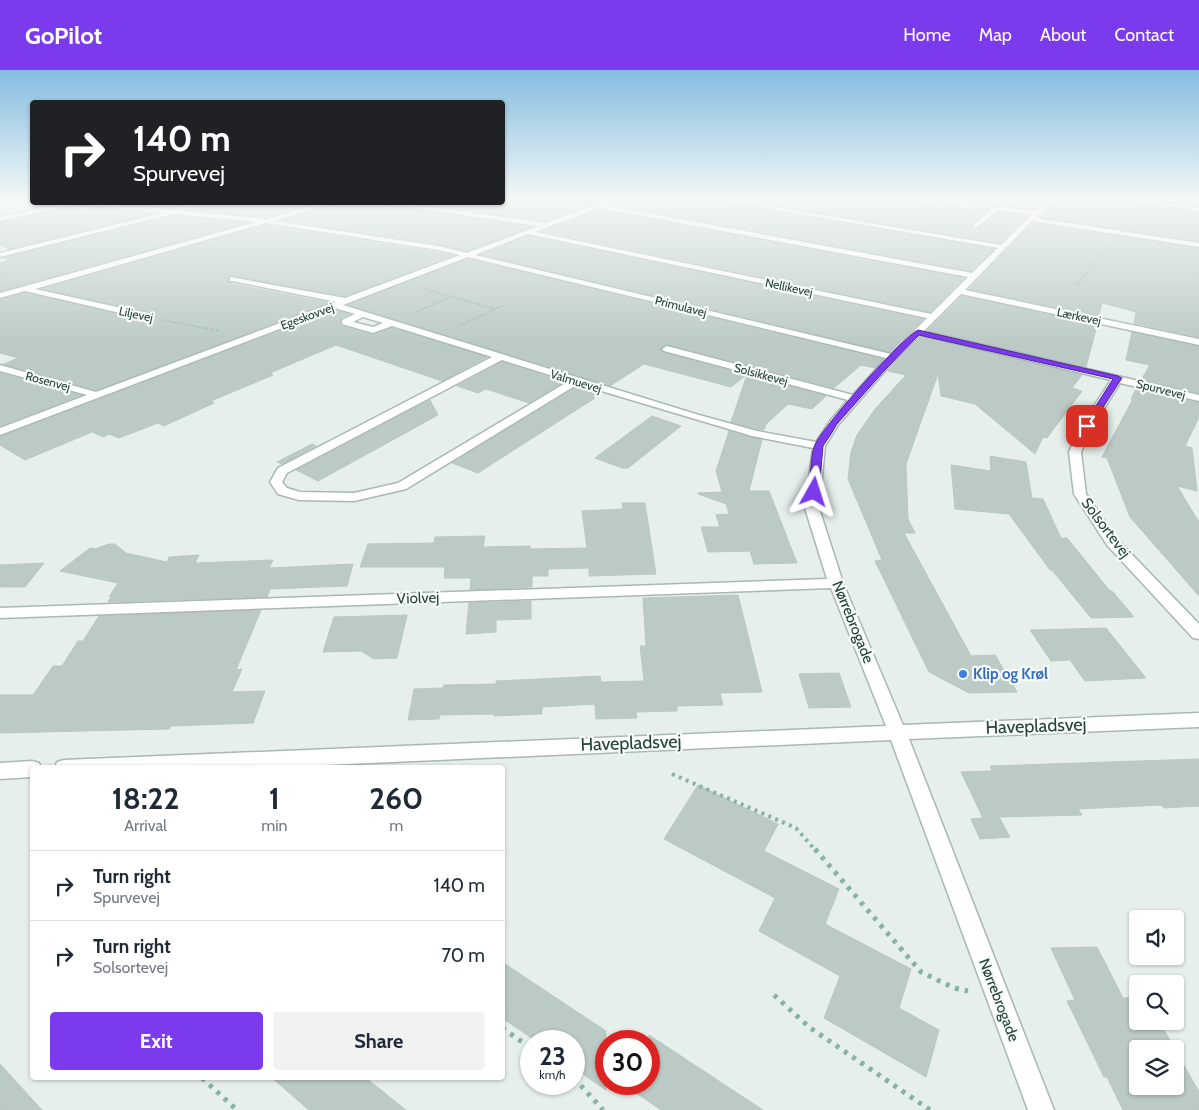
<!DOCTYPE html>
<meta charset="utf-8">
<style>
:root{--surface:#fff;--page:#f2f2f3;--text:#1f2937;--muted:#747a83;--line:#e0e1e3;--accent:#7c3aed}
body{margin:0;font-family:Cabin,sans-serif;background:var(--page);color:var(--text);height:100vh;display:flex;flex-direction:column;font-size:19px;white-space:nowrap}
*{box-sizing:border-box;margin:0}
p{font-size:16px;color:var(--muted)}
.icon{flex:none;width:28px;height:28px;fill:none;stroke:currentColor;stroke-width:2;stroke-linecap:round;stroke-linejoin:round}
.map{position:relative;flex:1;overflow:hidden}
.panel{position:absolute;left:30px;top:695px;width:475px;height:315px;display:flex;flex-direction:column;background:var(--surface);border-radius:5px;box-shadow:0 1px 4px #0004}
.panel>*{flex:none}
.banner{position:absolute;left:30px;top:30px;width:475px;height:105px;border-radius:5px;box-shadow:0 1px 4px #0004;background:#202124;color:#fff;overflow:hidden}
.controls{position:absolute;left:1129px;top:840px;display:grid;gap:10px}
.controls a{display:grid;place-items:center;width:55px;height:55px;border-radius:5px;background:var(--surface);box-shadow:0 1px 4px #0004;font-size:25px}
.speed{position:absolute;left:520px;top:960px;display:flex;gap:10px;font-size:25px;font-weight:700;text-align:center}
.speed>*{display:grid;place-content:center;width:65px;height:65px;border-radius:50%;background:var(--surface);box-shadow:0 1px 4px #0004;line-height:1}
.speed small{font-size:12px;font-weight:400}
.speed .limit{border:8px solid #d22;background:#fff;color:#111}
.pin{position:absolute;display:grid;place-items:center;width:42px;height:42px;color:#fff;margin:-21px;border-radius:10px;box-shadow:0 2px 8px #0006}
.me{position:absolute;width:55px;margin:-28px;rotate:6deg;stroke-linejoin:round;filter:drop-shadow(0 0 4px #0008)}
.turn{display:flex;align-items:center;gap:18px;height:105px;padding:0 20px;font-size:22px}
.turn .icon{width:65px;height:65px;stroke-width:2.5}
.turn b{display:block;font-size:35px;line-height:42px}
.eta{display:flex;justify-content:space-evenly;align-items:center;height:85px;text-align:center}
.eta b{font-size:30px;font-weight:700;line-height:35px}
.primary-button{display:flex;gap:10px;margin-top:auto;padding:10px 20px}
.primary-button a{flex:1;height:58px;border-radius:5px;background:var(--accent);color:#fff;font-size:20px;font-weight:700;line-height:58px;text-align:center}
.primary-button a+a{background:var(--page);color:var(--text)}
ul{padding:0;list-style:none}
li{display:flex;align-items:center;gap:15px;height:70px;padding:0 20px;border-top:1px solid var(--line)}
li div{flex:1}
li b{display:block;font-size:19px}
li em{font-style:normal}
header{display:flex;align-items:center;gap:30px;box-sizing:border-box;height:70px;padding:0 25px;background:var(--accent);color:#fff}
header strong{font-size:24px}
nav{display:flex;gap:28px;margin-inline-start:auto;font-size:18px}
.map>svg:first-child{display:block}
</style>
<header>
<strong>GoPilot</strong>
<nav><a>Home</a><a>Map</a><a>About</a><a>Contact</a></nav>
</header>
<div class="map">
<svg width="1199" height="1040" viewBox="0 0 1199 1040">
<rect width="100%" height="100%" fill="#e6efeb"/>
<g fill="#bbcac4" stroke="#b8c9c2">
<path d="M502,129L535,131L539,129H605L546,151L410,132H502Z"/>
<path d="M620,129H711L713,131L994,179L971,201L610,134Z"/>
<path d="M738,129H895L972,140L975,137L988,140L973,154L972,157L975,160L999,142L1028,145L1000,173Z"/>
<path d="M1019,129H1045L1035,139L1009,136Z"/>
<path d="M1056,129H1120L1122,131L1199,143V171L1040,147Z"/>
<path d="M140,132H187L173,138L136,134Z"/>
<path d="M206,132H316L266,147L190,140Z"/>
<path d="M339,132H371L531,157L467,181L438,174L283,150Z"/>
<path d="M71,137L82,140L92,137L151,144L10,179L0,175V153Z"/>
<path d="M599,140L964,208L930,242L542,161Z"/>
<path d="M173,146L246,153L0,221V193L10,190L3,188Z"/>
<path d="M1033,153L1199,179V267L1134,253L1136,242L1102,233L1099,246L969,219Z"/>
<path d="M266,155L453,185L345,226L229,206L228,211L230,213L329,233L96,320L4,294L18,288L0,283V230L25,223L147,250L152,246L149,242L43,219Z"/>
<path d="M528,166L923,249L890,282L481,185Z"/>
<path d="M468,189L883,289L875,298L861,295L834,318L667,274L660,279L664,283L746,305L731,317L644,294L610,316L349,235Z"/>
<path d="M962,226L1097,255L1086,297L928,260Z"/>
<path d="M335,240L350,244L341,248V256L372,265L392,258L487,287L442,311L336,275L270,303L273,305L211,331L214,333L164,356L158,353L119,368L109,364L103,367L92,362L25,390L0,375V367Z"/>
<path d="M1132,262L1199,277V323L1141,310L1150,295L1126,290Z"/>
<path d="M921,267L1082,305L1072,318L1082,321L1047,368L1043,367L1035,384L975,334L941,326L938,304L906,394L908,449L915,463H904L971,586L995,585L1017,622L969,623L929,602L875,491L882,490L848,409L851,382L857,365L876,338L906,305L888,301Z"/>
<path d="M502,292L564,312L529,333L486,319L478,323L457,316Z"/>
<path d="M0,303L81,325L0,356Z"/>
<path d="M747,305L826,326L812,339L788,334L766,354L764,360L757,359L731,352Z"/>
<path d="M578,316L599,322L592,327L595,328L478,403L452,393Z"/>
<path d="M1136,319L1199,333V347L1185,376L1192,378L1197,421L1177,416L1199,452V526L1130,447L1107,388L1102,387L1133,329H1131Z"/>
<path d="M430,330L438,345L318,411L296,400Z"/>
<path d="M652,346L681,356L628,398H622L595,388Z"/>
<path d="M729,361L762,370L749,421H769L797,493L754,494L750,481L708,482L701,457H720L716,445L729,444L726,434L698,424V423L722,422L716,401Z"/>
<path d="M312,374L316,376L282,394L277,392Z"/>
<path d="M990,386L1026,392L1032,428L1043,429L1061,468H1067L1110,521H1112L1134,547L1091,548L1052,500H1050L1009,444L955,439L951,395L991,401Z"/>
<path d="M622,433H645L656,504L589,506V498L548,499V506H532V517L470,520L471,508H444L445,497H360L368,474L434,473L435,467L485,466L483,477L530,476V479L587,478L582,441L623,439Z"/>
<path d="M109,474H115L126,483L167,492L169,487L199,485L195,493L273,490L269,498L353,494L347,516L270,519L267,527L108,532L112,526L109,527L118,513L60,501L90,478L95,479Z"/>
<path d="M44,493L25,517H0V495Z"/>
<path d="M738,525L762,622L720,623L723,635L677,636V641L636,642L637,648L596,649L595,634L542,637V644L494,646V644L440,645L439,649L408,650L414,619L443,618L444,615L496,614V611L600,606L601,612L644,611L640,576H646L643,528Z"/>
<path d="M531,531V549L496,550V562L466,564L469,533Z"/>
<path d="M261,540L236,600L242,599L232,622L265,621L253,653L171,656L169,659L0,663V625H33L53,596H62L78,571H83L99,546Z"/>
<path d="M407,545L397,588L374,589L361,581L323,582L334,547Z"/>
<path d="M1106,558L1146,608L1085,611L1070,590L1051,591L1030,560Z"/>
<path d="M839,603L851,637L809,638L799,604Z"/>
<path d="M1199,689V736L1164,738L1162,735L1078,739L1082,745L999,747L1010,767L980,769L971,749L983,748L961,702L992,701L990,696Z"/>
<path d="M698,715L778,754L764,781L839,819L825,854L911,899L899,938L939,960L926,1007L824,948L840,906L759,861L775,828L664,769Z"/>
<path d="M1097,877L1123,928L1138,927V951H1159L1175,979H1138V1016H1175V979L1199,1022V1040H1123L1107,1007H1104L1067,931L1075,930L1051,878Z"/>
<path d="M502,892L606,961V1020L574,998V971H536L502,948Z"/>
<path d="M649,965L763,1040H661L623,1014H649Z"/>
<path d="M0,994L42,1040H0Z"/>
<path d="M272,1008H366L406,1040H309Z"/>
</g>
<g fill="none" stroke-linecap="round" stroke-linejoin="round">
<path stroke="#bfccc8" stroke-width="7" stroke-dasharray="7 3" stroke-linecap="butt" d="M1163,131L1164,129"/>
<defs>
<g id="minor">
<path d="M25,129H32V131Z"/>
<path d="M610,129H618L604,135L972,203L998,178L713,129H727L1001,175L1032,144L998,140L976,158L974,157V155L992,139L980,137V135L1036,141L1048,129H1054L1036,148L1199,173V177L1032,151L965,220L1199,269V275L961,224L924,261L1199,325V331L1120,313L1093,356L1081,382L1086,424L1117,469L1199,554V569L1193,568L1107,475L1074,424L1069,382L1081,356L1111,310L920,265L885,301L838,355L825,376L819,438L843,513L903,655L1199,643V657L909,669L1054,1040H1028L891,670L257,698H55L57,692L64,690L886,656L831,518L0,548V538L827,509L805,438L813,378L752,366L578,314L406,419L354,431L299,430L278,424L270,412L278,398L492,287L392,256L373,263L342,254V250L355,244L335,238L0,365V358L87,325L0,301V295L96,322L336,232L233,211H230V207L345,228L460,185L438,180L266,153L35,219L149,244L150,246L146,249L25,221L0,228V223L256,152L173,144L0,187V183L162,143L77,134L0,151V147L67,132H97L173,140L194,132H204L182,141L266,149L325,132H337L275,151L438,176L467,183L538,156L373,132H393L546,153ZM599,138L968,207L931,244L535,162ZM528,164L927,248L891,284L475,185ZM468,187L886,288L853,325L667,276L662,279L664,281L848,330L830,351L816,372L757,361L699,345L343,235ZM363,247L383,253L373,257L353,252ZM502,290L569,311L398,413L354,423L300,422L287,418L282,412L287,403Z"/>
<path d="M934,129H949L950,130L947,132Z"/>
<path d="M1122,129H1138L1199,137V141Z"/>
<path d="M32,691L39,693L41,698H32V707L0,709V693Z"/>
</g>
</defs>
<use href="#minor" stroke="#a8b8b2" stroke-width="3"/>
<path stroke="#86b3a5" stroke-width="1" stroke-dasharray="1 2" stroke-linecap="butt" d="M1086,204L1108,176"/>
<g stroke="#86b3a5" stroke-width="2" stroke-dasharray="1 2" stroke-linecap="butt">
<path d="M1077,215L1087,202"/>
<path d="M424,219L495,239"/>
<path d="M416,242L451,227"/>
<path d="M163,250L219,261"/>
<path d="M458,256L504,235"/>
</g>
<path stroke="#86b3a5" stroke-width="4" stroke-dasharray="3 4.5" stroke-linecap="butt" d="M672,704L796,758L816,781"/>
<g stroke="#86b3a5" stroke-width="5" stroke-dasharray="4 6" stroke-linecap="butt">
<path d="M815,779L921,902L954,918L968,921"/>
<path d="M774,925L809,957L930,1040"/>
<path d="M502,958L531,978"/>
<path d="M202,1008L237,1040"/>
<path d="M574,1008L603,1040"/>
</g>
<use href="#minor" fill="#fff" fill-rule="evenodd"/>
</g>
<linearGradient id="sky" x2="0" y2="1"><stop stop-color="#84bce0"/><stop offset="0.47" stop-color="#f4f8f6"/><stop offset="1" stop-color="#f4f8f6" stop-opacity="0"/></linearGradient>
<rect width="1199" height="275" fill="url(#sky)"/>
<path fill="#7c3aed" stroke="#51269a" d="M918,260L1118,306L1122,308L1091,356L1087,358L1083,356L1113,309L919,265L884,301L837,354L831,364L823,376L819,422L817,424H810L809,422C811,408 810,390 814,377C819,360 903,267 918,260Z"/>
<circle fill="#3f7fe0" stroke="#f7fbf9" stroke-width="2" cx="963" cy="604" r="5"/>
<g text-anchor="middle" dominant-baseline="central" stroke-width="4.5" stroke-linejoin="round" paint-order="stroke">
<g font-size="12" fill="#24423a" stroke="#f7fbf9">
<text transform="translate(789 217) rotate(12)">Nellikevej</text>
<text transform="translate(681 236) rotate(14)">Primulavej</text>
<text transform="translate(136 244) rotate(12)">Liljevej</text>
<text transform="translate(307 246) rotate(-20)">Egeskovvej</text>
<text transform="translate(1079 246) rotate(12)">Lærkevej</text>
<text transform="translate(761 304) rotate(15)">Solsikkevej</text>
<text transform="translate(48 311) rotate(15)">Rosenvej</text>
<text transform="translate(576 311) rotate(17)">Valmuevej</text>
<text transform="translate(1161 319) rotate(14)">Spurvevej</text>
</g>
<g font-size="15" fill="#24423a" stroke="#f7fbf9">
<text transform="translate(1106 458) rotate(53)">Solsortevej</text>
<text transform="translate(418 528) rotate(-2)">Violvej</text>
<text transform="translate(853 552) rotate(68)">Nørrebrogade</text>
<text transform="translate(999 930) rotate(69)">Nørrebrogade</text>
</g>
<g font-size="15" font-weight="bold" fill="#366cbe" stroke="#f7fbf9" text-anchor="start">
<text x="973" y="604">Klip og Krøl</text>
</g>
<g font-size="18" fill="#24423a" stroke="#f7fbf9">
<text transform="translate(1036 656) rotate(-2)">Havepladsvej</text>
<text transform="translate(631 673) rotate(-2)">Havepladsvej</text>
</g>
</g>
</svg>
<div class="controls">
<a><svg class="icon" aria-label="sound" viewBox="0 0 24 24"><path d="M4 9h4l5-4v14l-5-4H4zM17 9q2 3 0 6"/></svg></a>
<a><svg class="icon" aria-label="search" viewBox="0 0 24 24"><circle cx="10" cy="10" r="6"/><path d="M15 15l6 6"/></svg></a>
<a><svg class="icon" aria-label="layers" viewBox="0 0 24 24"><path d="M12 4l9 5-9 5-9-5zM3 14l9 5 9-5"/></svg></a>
</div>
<div class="speed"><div>23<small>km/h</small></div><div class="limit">30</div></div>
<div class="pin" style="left:1087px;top:356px;background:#d93025"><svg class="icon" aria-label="arrive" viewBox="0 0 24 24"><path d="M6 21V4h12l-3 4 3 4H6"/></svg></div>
<svg class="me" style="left:814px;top:422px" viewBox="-20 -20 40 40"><path d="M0-17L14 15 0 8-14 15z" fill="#7c3aed" stroke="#fff" stroke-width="4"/></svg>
<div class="banner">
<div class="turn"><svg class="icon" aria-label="right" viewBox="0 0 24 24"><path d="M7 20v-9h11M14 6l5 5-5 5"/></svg><div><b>140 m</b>Spurvevej</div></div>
</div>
<section class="panel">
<div class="eta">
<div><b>18:22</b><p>Arrival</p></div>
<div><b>1</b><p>min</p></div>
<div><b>260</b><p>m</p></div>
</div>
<ul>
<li><svg class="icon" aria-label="right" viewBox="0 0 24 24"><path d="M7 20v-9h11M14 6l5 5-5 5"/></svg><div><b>Turn right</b><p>Spurvevej</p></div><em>140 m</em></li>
<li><svg class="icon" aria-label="right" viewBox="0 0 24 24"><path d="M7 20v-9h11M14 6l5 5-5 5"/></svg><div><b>Turn right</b><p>Solsortevej</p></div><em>70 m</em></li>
</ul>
<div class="primary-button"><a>Exit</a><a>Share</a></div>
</section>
</div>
